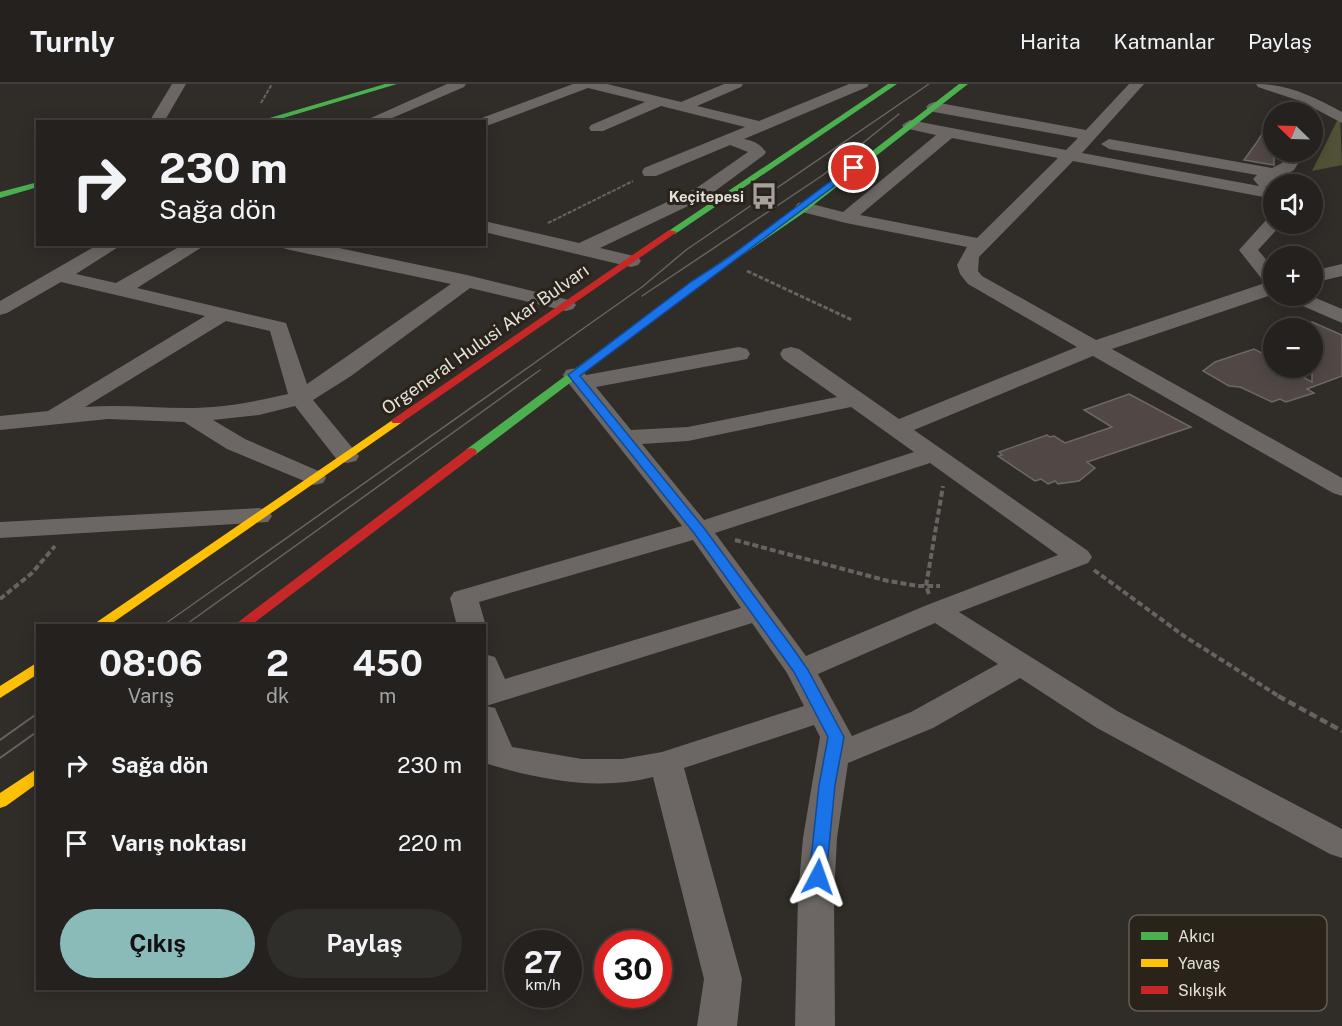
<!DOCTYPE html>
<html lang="tr">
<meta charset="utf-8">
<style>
:root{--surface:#24211e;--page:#302e2b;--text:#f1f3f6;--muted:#a3a3a4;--line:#413e3c;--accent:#8bbbb9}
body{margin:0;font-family:"Public Sans",sans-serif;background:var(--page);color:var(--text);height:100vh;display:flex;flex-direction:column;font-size:22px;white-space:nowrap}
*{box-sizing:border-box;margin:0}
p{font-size:20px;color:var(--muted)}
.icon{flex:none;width:33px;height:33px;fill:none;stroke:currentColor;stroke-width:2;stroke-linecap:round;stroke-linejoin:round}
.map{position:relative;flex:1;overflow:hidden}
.details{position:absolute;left:36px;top:540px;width:450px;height:366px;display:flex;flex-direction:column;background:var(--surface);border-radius:0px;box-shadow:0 3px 15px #0003,0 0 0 2px var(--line)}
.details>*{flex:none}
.banner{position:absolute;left:36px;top:36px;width:450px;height:126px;border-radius:0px;box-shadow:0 3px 15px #0003,0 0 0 2px var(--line);background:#24211e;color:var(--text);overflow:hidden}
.needle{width:39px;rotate:293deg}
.controls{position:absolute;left:1263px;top:18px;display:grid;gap:12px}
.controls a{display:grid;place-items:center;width:60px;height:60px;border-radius:50%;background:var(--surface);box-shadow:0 3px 15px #0003,0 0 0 2px var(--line);font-size:30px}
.speed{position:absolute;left:504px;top:846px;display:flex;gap:12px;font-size:30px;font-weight:700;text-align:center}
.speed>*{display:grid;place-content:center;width:78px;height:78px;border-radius:50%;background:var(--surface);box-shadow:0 3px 15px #0003,0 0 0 2px var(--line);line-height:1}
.speed small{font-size:15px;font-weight:400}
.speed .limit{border:9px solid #d22;background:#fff;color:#111}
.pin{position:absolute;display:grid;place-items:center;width:51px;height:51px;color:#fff;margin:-26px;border:3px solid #fff;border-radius:50%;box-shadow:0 2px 6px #0007}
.me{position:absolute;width:66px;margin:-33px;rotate:4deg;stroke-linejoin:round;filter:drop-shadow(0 0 4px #0008)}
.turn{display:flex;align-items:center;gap:21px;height:126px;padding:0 24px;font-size:27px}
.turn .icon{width:78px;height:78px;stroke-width:2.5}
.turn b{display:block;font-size:42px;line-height:51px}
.eta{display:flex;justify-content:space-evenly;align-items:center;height:102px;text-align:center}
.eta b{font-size:36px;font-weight:700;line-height:42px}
.action{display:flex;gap:12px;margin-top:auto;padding:12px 24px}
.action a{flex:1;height:69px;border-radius:36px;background:var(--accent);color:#111;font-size:24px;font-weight:700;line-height:69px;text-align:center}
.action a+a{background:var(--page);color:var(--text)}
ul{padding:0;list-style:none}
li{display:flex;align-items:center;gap:18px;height:78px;padding:0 24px}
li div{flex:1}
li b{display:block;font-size:22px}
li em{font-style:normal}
header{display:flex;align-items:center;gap:36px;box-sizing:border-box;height:84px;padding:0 30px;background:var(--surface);border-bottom:2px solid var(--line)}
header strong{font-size:28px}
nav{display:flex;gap:33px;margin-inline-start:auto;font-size:21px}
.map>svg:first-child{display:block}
</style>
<header>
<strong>Turnly</strong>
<nav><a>Harita</a><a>Katmanlar</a><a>Paylaş</a></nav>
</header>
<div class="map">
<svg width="1342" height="942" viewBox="0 0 1342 942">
<rect width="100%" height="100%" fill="#302c28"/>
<path fill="#505136" d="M1340,31L1342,81L1312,87Z"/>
<g fill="#514846" stroke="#6c6866" stroke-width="1.5">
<path d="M1274,31V81L1244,76L1257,58Z"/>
<path d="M1312,238L1342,251V292L1307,305L1314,309L1286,318L1280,315L1272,318L1240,303L1229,302L1203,287L1215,278L1254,265L1274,275V284H1286L1312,298Z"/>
<path d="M1129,310L1191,343L1087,378L1095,384L1079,397L1058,400L1055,397L1048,400L1041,395L1035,397L998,372L1002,371L999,368L1047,351L1050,353L1054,352L1065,359L1112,343L1084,326Z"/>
</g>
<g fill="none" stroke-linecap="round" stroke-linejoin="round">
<g stroke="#676361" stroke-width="2" stroke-dasharray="4 1.5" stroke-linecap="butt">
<path d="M261,19L272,0"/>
<path d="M548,139L633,97"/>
</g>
<path stroke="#676361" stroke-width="3" stroke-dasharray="4.5 2" stroke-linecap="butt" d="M747,187L852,236"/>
<g stroke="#676361" stroke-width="4" stroke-dasharray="6 3" stroke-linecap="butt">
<path d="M735,456L888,497L918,502H940"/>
<path d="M1094,486L1184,552L1280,613"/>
<path d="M929,510L926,502L943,402"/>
<path d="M0,515L32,489L55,462"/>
</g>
<path stroke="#676361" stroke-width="4.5" stroke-dasharray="8 4" stroke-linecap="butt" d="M1278,612L1342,647"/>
<g fill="#6c6764" fill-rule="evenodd">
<path d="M172,0H186L164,38H149Z"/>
<path d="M447,0H466L464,3L383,38H362Z"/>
<path d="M573,0H607L681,18L724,0H743L741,3L697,22L759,37L849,0H869L867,3L744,55C754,57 760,60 766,68L764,71L707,113L600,164L638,173L641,177L638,181L631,183L484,148V137L579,159L695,105L748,68L730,61L656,92H644L642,88L644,84L745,43L661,22L603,47H591L589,44L591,41L645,18L588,4L489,41L484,43V38H477L479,35Z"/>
<path d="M1129,0H1144L1082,69L1259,102L1253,95L1257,91L1109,65L1101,60L1109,55L1272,84L1282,79L1289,68H1305L1294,86L1265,103L1274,105V113L1269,114L1073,77L979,173L978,187L982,192L1096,256L1265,199L1239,166L1268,134L1274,133V140H1282L1258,166L1274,185V210L1112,265L1342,394V412L1333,409L1093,272L914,346L1088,467L1092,473L1088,479L959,528L1119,628L1342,745V774L1330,770L1097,644L1020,594L933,644L848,679L837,754L834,812L835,942H795L798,812L803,754L820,653L814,641L684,684L742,895L737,942H697L704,895L653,693C599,707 541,696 488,680L484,675V570L495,573L505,595L741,524L693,456L479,518L486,542L484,545V542H457L450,514L454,508L682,442L566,296L563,291L566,286C575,284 580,284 586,291L739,263L747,265L750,270L747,275L596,303L631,346L688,343L837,313L783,275L780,270L783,265L791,263L799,265L899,335L1077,263L968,200L960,190L957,181L967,163L846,139L798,127L795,123L798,119L804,118L843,128L936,51L904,44L902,41L910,36L1066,66L1078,54L934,28L929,26L926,23L929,20L934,18L1086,46ZM952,54L1058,74L977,154L860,131ZM851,323L914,368L704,436L642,360L688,357ZM930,379L1058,471L927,521L806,572L715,449ZM752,539L787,589L804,622L662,668L622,675H582L512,663L495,624L486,622ZM935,539L998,580L911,628L852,652L818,590Z"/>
<path d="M1256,0C1288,0 1314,13 1342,28V39L1300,17L1258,3Z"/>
<path d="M99,160H123L76,190L116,199L184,160H207L137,204L286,239L307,300L451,200L290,166L283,164L281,160H320L467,191L573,217L576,221L573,225L566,227L470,204L351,292L313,316L359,372L356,377L347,379L338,377L295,322L259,331L213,336L245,355L323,389L326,394L323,399L314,401L227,365L184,338L108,335L0,346V332L48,327L205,232L61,198L7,229L0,231V217ZM226,237L270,247L288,310C255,318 220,324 187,324C153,324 119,320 85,323Z"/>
<path d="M1342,180V192L1312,199V187Z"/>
<path d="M1286,212H1311L1342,225V239L1289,216Z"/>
<path d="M259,424L268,426L272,432L268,438L0,454V438Z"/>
</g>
<g fill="#4caf50" fill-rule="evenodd">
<path d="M385,0H397L270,38H256Z"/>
<path d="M888,0H897L675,150L667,148Z"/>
<path d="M959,0H968L802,130L699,201L475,371H467L465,368L467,365L693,197L796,126Z"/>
<path d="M38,98V103L0,114V108Z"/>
</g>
<g fill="#ffc107" fill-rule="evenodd">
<path d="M397,333L401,335L403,337L401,339L108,542H91Z"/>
<path d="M38,578V590L0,614V602Z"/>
<path d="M38,684V699L6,722L0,724V709Z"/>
</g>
<g fill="#c62828" fill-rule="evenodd">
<path d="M669,146L677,148L401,339H393L391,337L393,335Z"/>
<path d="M471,364L475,365L477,368L475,371L250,542H233L467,365Z"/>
</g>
<g stroke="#676360" stroke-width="1.5">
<path d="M642,212L823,91L899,30"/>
<path d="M162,542L642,203L686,166L929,0"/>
<path d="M184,542L540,286"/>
</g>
<g stroke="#676360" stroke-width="2">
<path d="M0,656L38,629"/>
<path d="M0,674L38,647"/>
</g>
</g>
<path fill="#1a73e8" stroke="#114b97" stroke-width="1.5" d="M851,82L858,84L580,292L704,444L792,563L808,586L844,653L835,701L826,793L824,798L818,800L811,798L809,793L819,701L828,653L794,588L781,570L694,449L568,291L692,197L725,176Z"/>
<defs>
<symbol id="bus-bare" viewBox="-9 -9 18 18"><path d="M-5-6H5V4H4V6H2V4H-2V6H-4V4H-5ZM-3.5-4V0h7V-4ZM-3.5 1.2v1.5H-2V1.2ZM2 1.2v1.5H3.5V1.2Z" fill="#a6a19c" stroke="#2a231a" stroke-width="2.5" paint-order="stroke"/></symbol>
</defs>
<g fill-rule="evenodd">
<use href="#bus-bare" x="745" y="93" width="38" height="38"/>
</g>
<g text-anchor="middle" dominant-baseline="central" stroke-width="6" stroke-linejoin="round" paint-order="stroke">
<g font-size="15" font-weight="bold" fill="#e5e0da" stroke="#2a231a" text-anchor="end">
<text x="744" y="112">Keçitepesi</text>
</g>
<g font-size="18" fill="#e5e0da" stroke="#2a231a">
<text transform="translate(485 255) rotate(-35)">Orgeneral Hulusi Akar Bulvarı</text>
</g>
</g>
<rect x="1129" y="831" width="198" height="96" rx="9" fill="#2a231a" stroke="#625c54" stroke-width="1.5"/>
<rect x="1141" y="848" width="27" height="8" fill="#4caf50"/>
<rect x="1141" y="875" width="27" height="8" fill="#ffc107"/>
<rect x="1141" y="902" width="27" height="8" fill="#c62828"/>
<g font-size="16" fill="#e5e0da">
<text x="1178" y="858">Akıcı</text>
<text x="1178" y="885">Yavaş</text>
<text x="1178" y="912">Sıkışık</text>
</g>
</svg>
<div class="controls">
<a><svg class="needle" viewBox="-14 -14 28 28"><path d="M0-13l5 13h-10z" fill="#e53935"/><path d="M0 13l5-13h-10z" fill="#a3a3a4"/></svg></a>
<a><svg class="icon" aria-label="sound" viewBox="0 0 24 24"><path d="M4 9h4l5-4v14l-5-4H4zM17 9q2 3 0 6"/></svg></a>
<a>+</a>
<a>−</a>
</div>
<div class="speed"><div>27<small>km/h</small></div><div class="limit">30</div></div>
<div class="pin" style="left:854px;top:84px;background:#d93025"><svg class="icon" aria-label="arrive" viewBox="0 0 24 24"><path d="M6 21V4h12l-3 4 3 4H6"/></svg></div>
<svg class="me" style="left:818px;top:793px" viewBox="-20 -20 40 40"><path d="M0-17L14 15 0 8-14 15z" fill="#1a73e8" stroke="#fff" stroke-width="4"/></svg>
<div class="banner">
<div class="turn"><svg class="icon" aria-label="right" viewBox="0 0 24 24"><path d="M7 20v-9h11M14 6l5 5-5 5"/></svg><div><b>230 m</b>Sağa dön</div></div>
</div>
<section class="details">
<div class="eta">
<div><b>08:06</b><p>Varış</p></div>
<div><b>2</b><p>dk</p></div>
<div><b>450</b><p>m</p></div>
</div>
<ul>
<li><svg class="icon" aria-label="right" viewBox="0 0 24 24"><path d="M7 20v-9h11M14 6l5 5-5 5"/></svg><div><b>Sağa dön</b></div><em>230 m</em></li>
<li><svg class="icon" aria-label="arrive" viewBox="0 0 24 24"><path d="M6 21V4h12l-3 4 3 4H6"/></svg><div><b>Varış noktası</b></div><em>220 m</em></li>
</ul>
<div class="action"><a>Çıkış</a><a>Paylaş</a></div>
</section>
</div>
